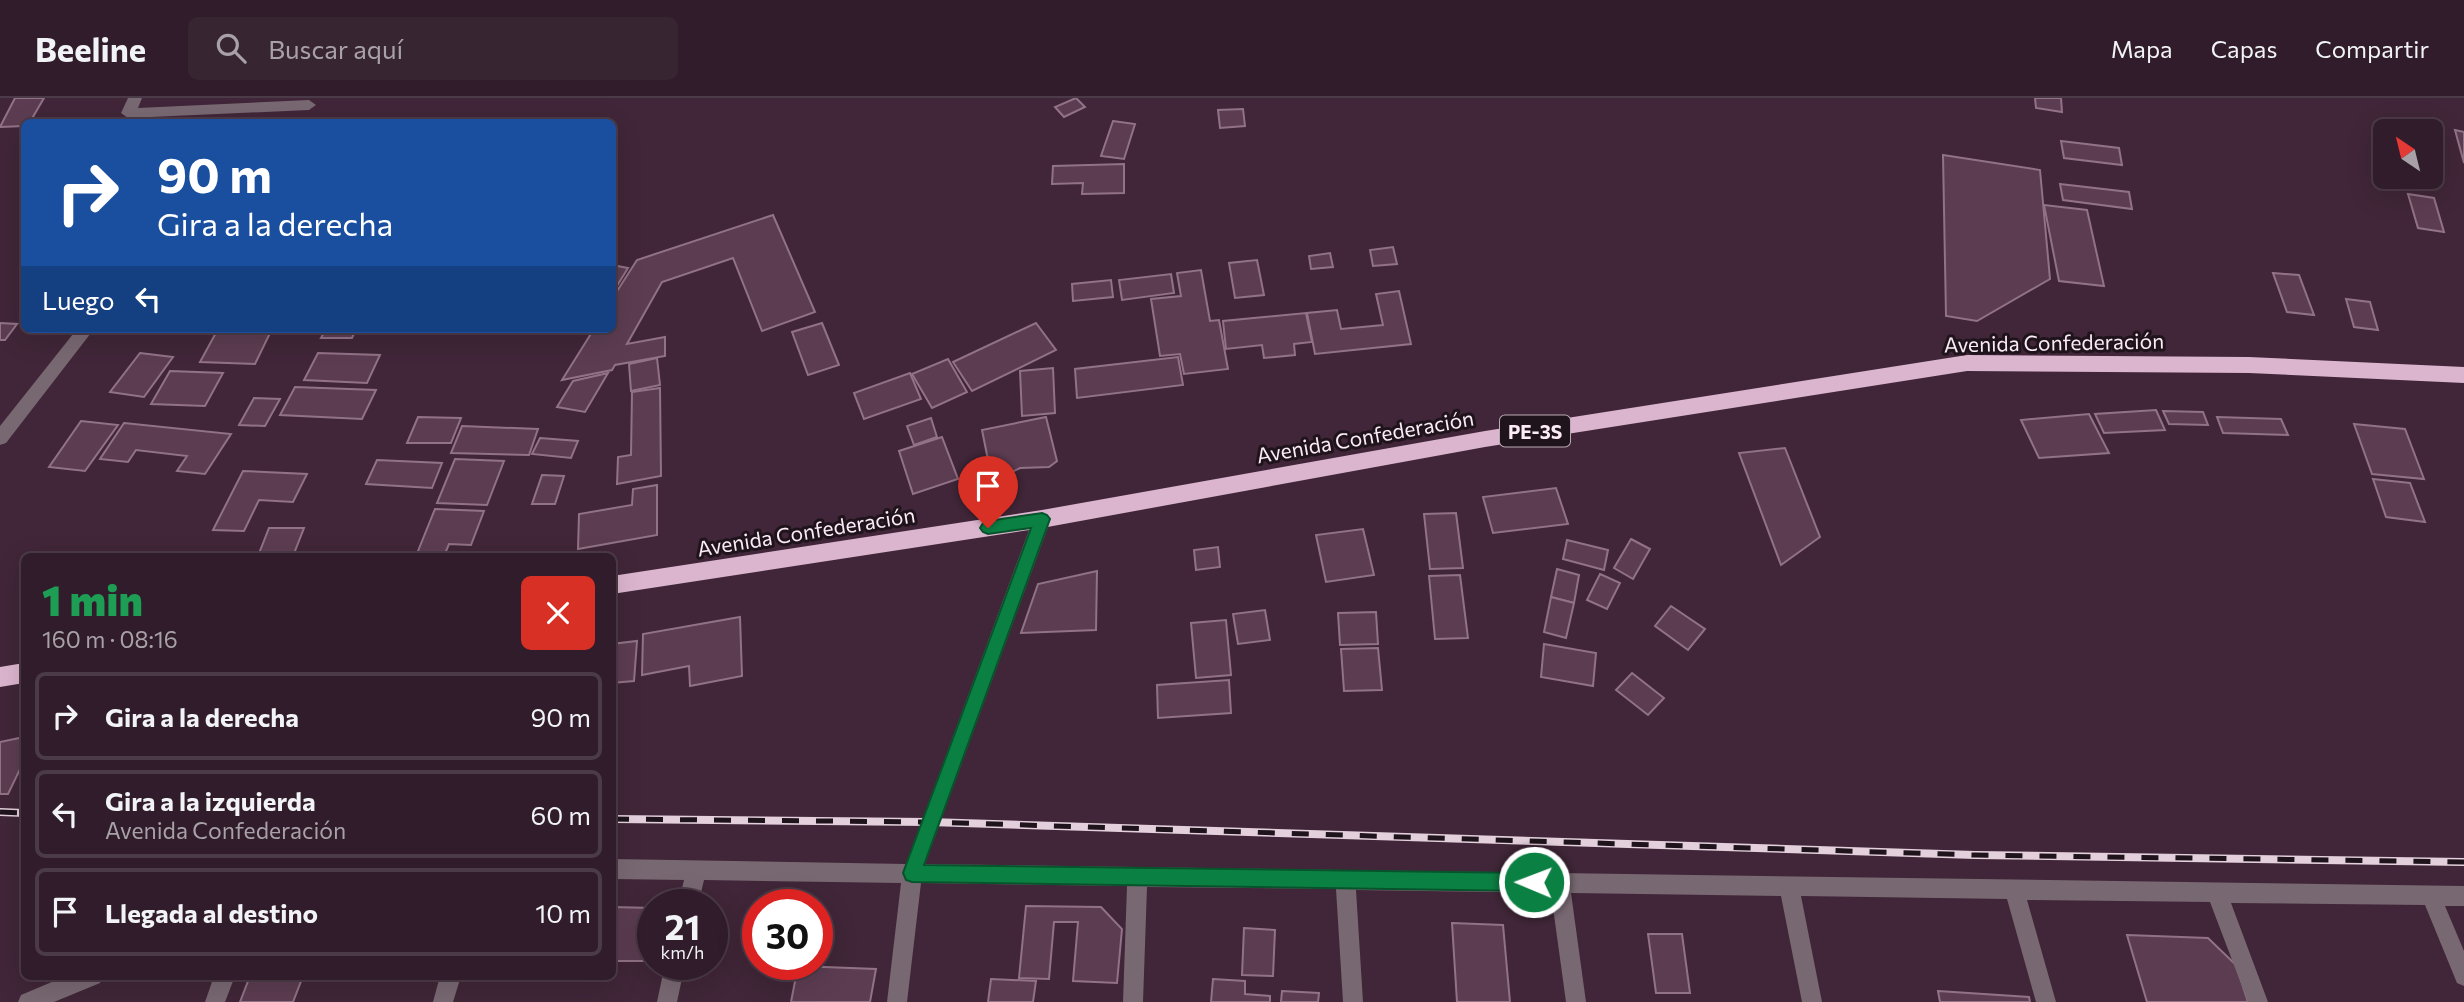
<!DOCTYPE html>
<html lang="es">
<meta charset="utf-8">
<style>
:root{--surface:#301c2a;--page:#382532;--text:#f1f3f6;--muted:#a8a1a8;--line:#4b3a47}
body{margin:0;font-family:Commissioner,sans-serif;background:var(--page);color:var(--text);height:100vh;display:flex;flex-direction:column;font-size:26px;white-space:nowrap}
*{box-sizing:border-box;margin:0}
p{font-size:23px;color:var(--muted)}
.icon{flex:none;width:38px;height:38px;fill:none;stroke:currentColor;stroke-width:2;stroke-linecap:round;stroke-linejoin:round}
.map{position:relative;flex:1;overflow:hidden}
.details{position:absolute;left:21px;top:455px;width:595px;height:427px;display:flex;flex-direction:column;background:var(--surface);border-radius:10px;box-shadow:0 7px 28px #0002,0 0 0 2px var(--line)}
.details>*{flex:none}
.banner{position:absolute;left:21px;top:21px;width:595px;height:214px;border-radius:10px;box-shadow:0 7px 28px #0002,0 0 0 2px var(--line);background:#1a4fa0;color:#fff;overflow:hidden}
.needle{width:46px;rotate:325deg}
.controls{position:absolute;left:2373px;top:21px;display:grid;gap:14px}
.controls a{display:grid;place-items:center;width:70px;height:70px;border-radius:10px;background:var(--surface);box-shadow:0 7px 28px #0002,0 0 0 2px var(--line);font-size:35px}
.speed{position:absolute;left:637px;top:791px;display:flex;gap:14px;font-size:35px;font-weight:700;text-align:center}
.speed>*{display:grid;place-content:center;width:91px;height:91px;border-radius:50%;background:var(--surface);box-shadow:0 7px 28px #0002,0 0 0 2px var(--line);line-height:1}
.speed small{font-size:18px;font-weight:400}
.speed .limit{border:10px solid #d22;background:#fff;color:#111}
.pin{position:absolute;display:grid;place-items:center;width:60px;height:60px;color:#fff;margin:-72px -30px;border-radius:50% 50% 50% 0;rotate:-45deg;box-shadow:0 0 7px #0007}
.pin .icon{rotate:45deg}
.me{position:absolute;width:77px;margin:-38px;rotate:271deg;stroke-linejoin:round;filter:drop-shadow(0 0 5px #0008)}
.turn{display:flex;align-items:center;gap:24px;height:147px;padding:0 21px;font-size:32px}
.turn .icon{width:91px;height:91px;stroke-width:2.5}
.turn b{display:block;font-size:49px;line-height:60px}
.then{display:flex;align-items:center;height:66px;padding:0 21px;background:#0003;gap:14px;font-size:26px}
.round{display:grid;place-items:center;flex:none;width:74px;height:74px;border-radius:10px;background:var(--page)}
.overview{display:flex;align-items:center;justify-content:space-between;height:119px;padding:0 21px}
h1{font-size:42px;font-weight:800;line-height:52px;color:#1e9e55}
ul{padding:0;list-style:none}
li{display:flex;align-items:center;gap:21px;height:88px;margin:0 14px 10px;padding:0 7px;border:4px solid var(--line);border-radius:10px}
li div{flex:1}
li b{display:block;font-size:26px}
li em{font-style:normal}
header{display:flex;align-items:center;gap:42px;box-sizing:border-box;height:98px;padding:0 35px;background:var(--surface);border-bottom:2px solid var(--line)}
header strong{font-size:33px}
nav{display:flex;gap:38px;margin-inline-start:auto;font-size:24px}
.search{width:490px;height:63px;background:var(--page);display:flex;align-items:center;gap:18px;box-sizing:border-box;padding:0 24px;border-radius:10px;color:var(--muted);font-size:26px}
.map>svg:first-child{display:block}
</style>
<header>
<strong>Beeline</strong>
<div class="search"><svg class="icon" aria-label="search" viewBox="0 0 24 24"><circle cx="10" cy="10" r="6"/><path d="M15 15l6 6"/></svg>Buscar aquí</div>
<nav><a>Mapa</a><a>Capas</a><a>Compartir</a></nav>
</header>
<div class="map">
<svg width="2464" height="904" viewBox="0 0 2464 904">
<rect width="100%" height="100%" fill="#402638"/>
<g fill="#5c3c51" stroke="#917286" stroke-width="2">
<path d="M15,0H44L30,24H24V28L0,29Z"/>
<path d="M1076,0L1085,9L1064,19L1055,9Z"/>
<path d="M2035,0H2061L2062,14L2036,10Z"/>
<path d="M1243,11L1245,28L1220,30L1218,12Z"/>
<path d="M1113,23L1135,26L1124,61L1101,58Z"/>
<path d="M2455,32L2464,34V65Z"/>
<path d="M2061,43L2119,50L2122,67L2064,60Z"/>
<path d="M1943,57L2040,72L2050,181L1977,223L1946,218Z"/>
<path d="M1124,66V95L1082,96L1083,85L1052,86L1053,68Z"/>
<path d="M2060,86L2129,94L2132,111L2063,102Z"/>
<path d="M2408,96L2434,100L2444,134L2418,130Z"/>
<path d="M2044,107L2087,112L2104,188L2059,183Z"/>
<path d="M773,117L815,214L762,233L733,160L662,184L627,246L665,239V258L615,267L612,272L562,282L594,231H612V201L637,162Z"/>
<path d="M1393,149L1397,166L1373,168L1370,152Z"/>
<path d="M1330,155L1333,169L1311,171L1309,158Z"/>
<path d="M1257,162L1264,197L1235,200L1229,165Z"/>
<path d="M612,167L628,170L612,196Z"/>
<path d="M1201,172L1210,223L1219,222L1228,271L1184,276L1180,256L1160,258L1151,201L1181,198L1177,175Z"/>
<path d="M2273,175L2299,177L2314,217L2287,214Z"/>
<path d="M1171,176L1174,195L1122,202L1119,182Z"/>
<path d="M1111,182L1113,199L1073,203L1072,186Z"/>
<path d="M1399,193L1411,246L1315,256L1307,215L1337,212L1341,231L1383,227L1376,196Z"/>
<path d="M2346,201L2370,204L2378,232L2354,229Z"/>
<path d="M1306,215L1312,244L1294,246L1295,257L1264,260L1262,247L1226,251L1223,223Z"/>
<path d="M0,225L17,226L5,242H0Z"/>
<path d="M822,225L839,267L808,277L792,234Z"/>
<path d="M1036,225L1056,252L972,293L953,264Z"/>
<path d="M218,231H272L255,266L200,264Z"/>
<path d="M326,231H356L352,240H321Z"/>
<path d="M140,255L173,259L144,299L110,294Z"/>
<path d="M318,255L380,257L367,285L304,282Z"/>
<path d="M1178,259L1183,287L1077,300L1075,271Z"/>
<path d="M657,260L660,287L631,293L629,266Z"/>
<path d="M948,261L967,294L932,310L912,276Z"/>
<path d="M1053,270L1055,315L1022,318L1020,273Z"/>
<path d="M170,273L223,275L205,308L151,306Z"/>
<path d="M608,275L585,314L557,309L573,283Z"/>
<path d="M910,275L921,301L864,321L854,295Z"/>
<path d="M295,289L376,292L362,321L280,317Z"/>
<path d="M660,290L661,378L617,386L618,359L631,357L632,294Z"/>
<path d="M254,300L280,301L265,328L239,327Z"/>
<path d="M2156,312L2165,332L2104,335L2095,316Z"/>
<path d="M2163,313L2203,314L2208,327L2169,326Z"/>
<path d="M2089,316L2109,355L2039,360L2021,322Z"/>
<path d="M418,319L461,320L451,345H407Z"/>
<path d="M1046,319L1057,363L1049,369L1020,370L1004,378L991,377L982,332Z"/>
<path d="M2217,319L2281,321L2288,337L2223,335Z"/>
<path d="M931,320L937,339L914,347L907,328Z"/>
<path d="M81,323L118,327L85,373L49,369Z"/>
<path d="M124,325L231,336L205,376L177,373L187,358L136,352L128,364L100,361Z"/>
<path d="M2354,326L2405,331L2424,381L2372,376Z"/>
<path d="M462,328L538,331L529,357L451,355Z"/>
<path d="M942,339L958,381L913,396L899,353Z"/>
<path d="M540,340L578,343L571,360L532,356Z"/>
<path d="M1785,350L1820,439L1781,467L1739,355Z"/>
<path d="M455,361L504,363L487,407L437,405Z"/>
<path d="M377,362L442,365L432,390L366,386Z"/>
<path d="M243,373L307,376L293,404L259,402L244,433L213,432Z"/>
<path d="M542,377L564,378L555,406H532Z"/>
<path d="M2373,381L2410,385L2425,424L2386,419Z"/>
<path d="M657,387V437L578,451L579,416L632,407L633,391Z"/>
<path d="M1556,390L1568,426L1493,435L1483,399Z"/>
<path d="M435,411L484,413L471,447L449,446L444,458H416Z"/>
<path d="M1456,415L1463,470L1430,471L1424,416Z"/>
<path d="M269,430H304L293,458H258Z"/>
<path d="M1363,431L1374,477L1326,484L1316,437Z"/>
<path d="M1631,441L1650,451L1633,481L1614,470Z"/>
<path d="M1567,442L1608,452L1604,472L1563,461Z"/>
<path d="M1218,449L1220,469L1196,472L1194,452Z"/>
<path d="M1557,471L1579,477L1574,505L1551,499Z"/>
<path d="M1097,473L1096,532L1021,535L1038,486Z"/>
<path d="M1600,476L1620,485L1607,511L1587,502Z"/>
<path d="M1460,477L1468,540L1435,541L1429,478Z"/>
<path d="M1551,499L1574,505L1566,540L1544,534Z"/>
<path d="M1671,508L1705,531L1688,552L1655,528Z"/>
<path d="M1265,512L1270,542L1238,546L1233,516Z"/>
<path d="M1376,514L1378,546L1340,547L1338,515Z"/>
<path d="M740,519L742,578L690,588L689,568L642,577L643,536Z"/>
<path d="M1226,522L1231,577L1196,580L1191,525Z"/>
<path d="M637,543L634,583L612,585V546Z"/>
<path d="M1544,546L1596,555L1593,588L1541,579Z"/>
<path d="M1378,550L1382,592L1344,593L1341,551Z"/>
<path d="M1632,575L1664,600L1648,617L1616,592Z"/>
<path d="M1229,582L1231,615L1158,620L1157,587Z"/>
<path d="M24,639V663L8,696H0V644Z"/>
<path d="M1026,808L1101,809L1122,831L1117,885L1073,883L1078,824H1054L1049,881L1019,880Z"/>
<path d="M612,809L653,810L651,863H612Z"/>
<path d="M1452,825L1503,827L1510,904H1457Z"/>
<path d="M1244,830L1275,832L1273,878L1242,877Z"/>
<path d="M1648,836H1682L1690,895H1656Z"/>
<path d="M2127,837L2208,840L2236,867L2248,904H2147Z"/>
<path d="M798,868L876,871L870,904H791Z"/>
<path d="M250,878H303L293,904H240Z"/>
<path d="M991,881L1036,883L1033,904H988Z"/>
<path d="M1213,881L1245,883V896L1270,898V904H1211Z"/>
<path d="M1282,893L1319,895L1318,904H1281Z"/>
<path d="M1938,893L2029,899L2030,904H1940Z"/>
</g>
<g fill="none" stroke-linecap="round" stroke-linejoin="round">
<g fill="#786872" fill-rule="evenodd">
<path d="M128,0H142L138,10L309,2L316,7L309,12L128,20L121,15Z"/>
<path d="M77,231H94L6,345L0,347V328Z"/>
<path d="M1042,414L1048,416L1051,421L925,766L2464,788V808H2445L2464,853V888L2457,885L2425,807L2231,805L2268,904H2248L2210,804L2027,802L2056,904H2036L2007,801L1801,798L1822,904H1802L1781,798L1571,795L1586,904H1566L1551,795L1356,792L1363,904H1343L1336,791L1147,789L1143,904H1123L1127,788L921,785L907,904H887L901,785L704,782L698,807H678L684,782L612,781V761L906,766L1033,421L1036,416Z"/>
<path d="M665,866H685L677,904H657Z"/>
<path d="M66,878H103L100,885L54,904H18L21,897Z"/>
<path d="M214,878H235L225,904H205Z"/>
<path d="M440,878H461L453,904H433Z"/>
</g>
<g fill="#dbb5ce" fill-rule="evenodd">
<path d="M1967,257L2249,259L2464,269V285L2249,275L1967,273L1485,349L1042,430L612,496V478L1042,412L1485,333Z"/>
<path d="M24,565V585L0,589V569Z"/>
</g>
<defs>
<g id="rail">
<path d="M0,714L24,715"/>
<path d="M612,721L929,724L1975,757L2464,764"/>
</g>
</defs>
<use href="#rail" stroke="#e3d0dc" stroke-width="8"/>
<use href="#rail" stroke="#1f141c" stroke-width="5" stroke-dasharray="17" stroke-linecap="butt"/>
</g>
<path fill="#0b8043" stroke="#07532c" stroke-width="2" d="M1042,415L1047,417L1050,421L924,767L1534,775L1540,778L1543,784L1540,791L1534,793L912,784L906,782L903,775L1031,430L988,436L983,434L980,430L983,425L988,423Z"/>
<g text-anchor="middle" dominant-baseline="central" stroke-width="6" stroke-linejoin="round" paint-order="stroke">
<rect fill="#1f141c" stroke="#baaab5" stroke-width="2" x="1500" y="317.5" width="70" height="31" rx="5"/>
<g font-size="19" font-weight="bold" fill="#fdebf6">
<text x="1535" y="333">PE-3S</text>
</g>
<g font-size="21" fill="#fdebf6" stroke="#1f141c">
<text transform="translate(2054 244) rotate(-1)">Avenida Confederación</text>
<text transform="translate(1365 338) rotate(-10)">Avenida Confederación</text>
<text transform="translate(806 433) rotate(-9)">Avenida Confederación</text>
</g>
</g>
</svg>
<div class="controls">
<a><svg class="needle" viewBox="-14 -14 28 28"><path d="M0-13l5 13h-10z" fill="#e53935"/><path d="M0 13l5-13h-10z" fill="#a8a1a8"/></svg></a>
</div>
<div class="speed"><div>21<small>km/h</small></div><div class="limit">30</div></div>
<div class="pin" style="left:988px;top:430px;background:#d93025"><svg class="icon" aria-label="arrive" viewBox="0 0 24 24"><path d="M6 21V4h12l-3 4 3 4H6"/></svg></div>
<svg class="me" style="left:1534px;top:784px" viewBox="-20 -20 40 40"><circle r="17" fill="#0b8043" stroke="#fff" stroke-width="3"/><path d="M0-11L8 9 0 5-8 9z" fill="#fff"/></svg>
<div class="banner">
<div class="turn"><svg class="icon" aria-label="right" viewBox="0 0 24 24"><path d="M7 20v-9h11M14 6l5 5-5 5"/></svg><div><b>90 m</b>Gira a la derecha</div></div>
<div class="then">Luego<svg class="icon" aria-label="left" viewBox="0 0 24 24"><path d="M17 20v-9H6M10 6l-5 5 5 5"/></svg></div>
</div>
<section class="details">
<div class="overview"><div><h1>1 min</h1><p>160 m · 08:16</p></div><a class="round" style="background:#d93025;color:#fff"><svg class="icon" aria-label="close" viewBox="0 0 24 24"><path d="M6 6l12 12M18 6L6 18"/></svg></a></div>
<ul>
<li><svg class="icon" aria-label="right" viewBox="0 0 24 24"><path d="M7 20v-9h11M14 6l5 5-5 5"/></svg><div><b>Gira a la derecha</b></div><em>90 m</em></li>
<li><svg class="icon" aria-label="left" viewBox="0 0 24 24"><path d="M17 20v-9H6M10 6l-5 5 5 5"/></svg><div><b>Gira a la izquierda</b><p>Avenida Confederación</p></div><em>60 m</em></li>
<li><svg class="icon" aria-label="arrive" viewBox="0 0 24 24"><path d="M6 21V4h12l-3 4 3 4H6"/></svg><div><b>Llegada al destino</b></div><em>10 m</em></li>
</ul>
</section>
</div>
